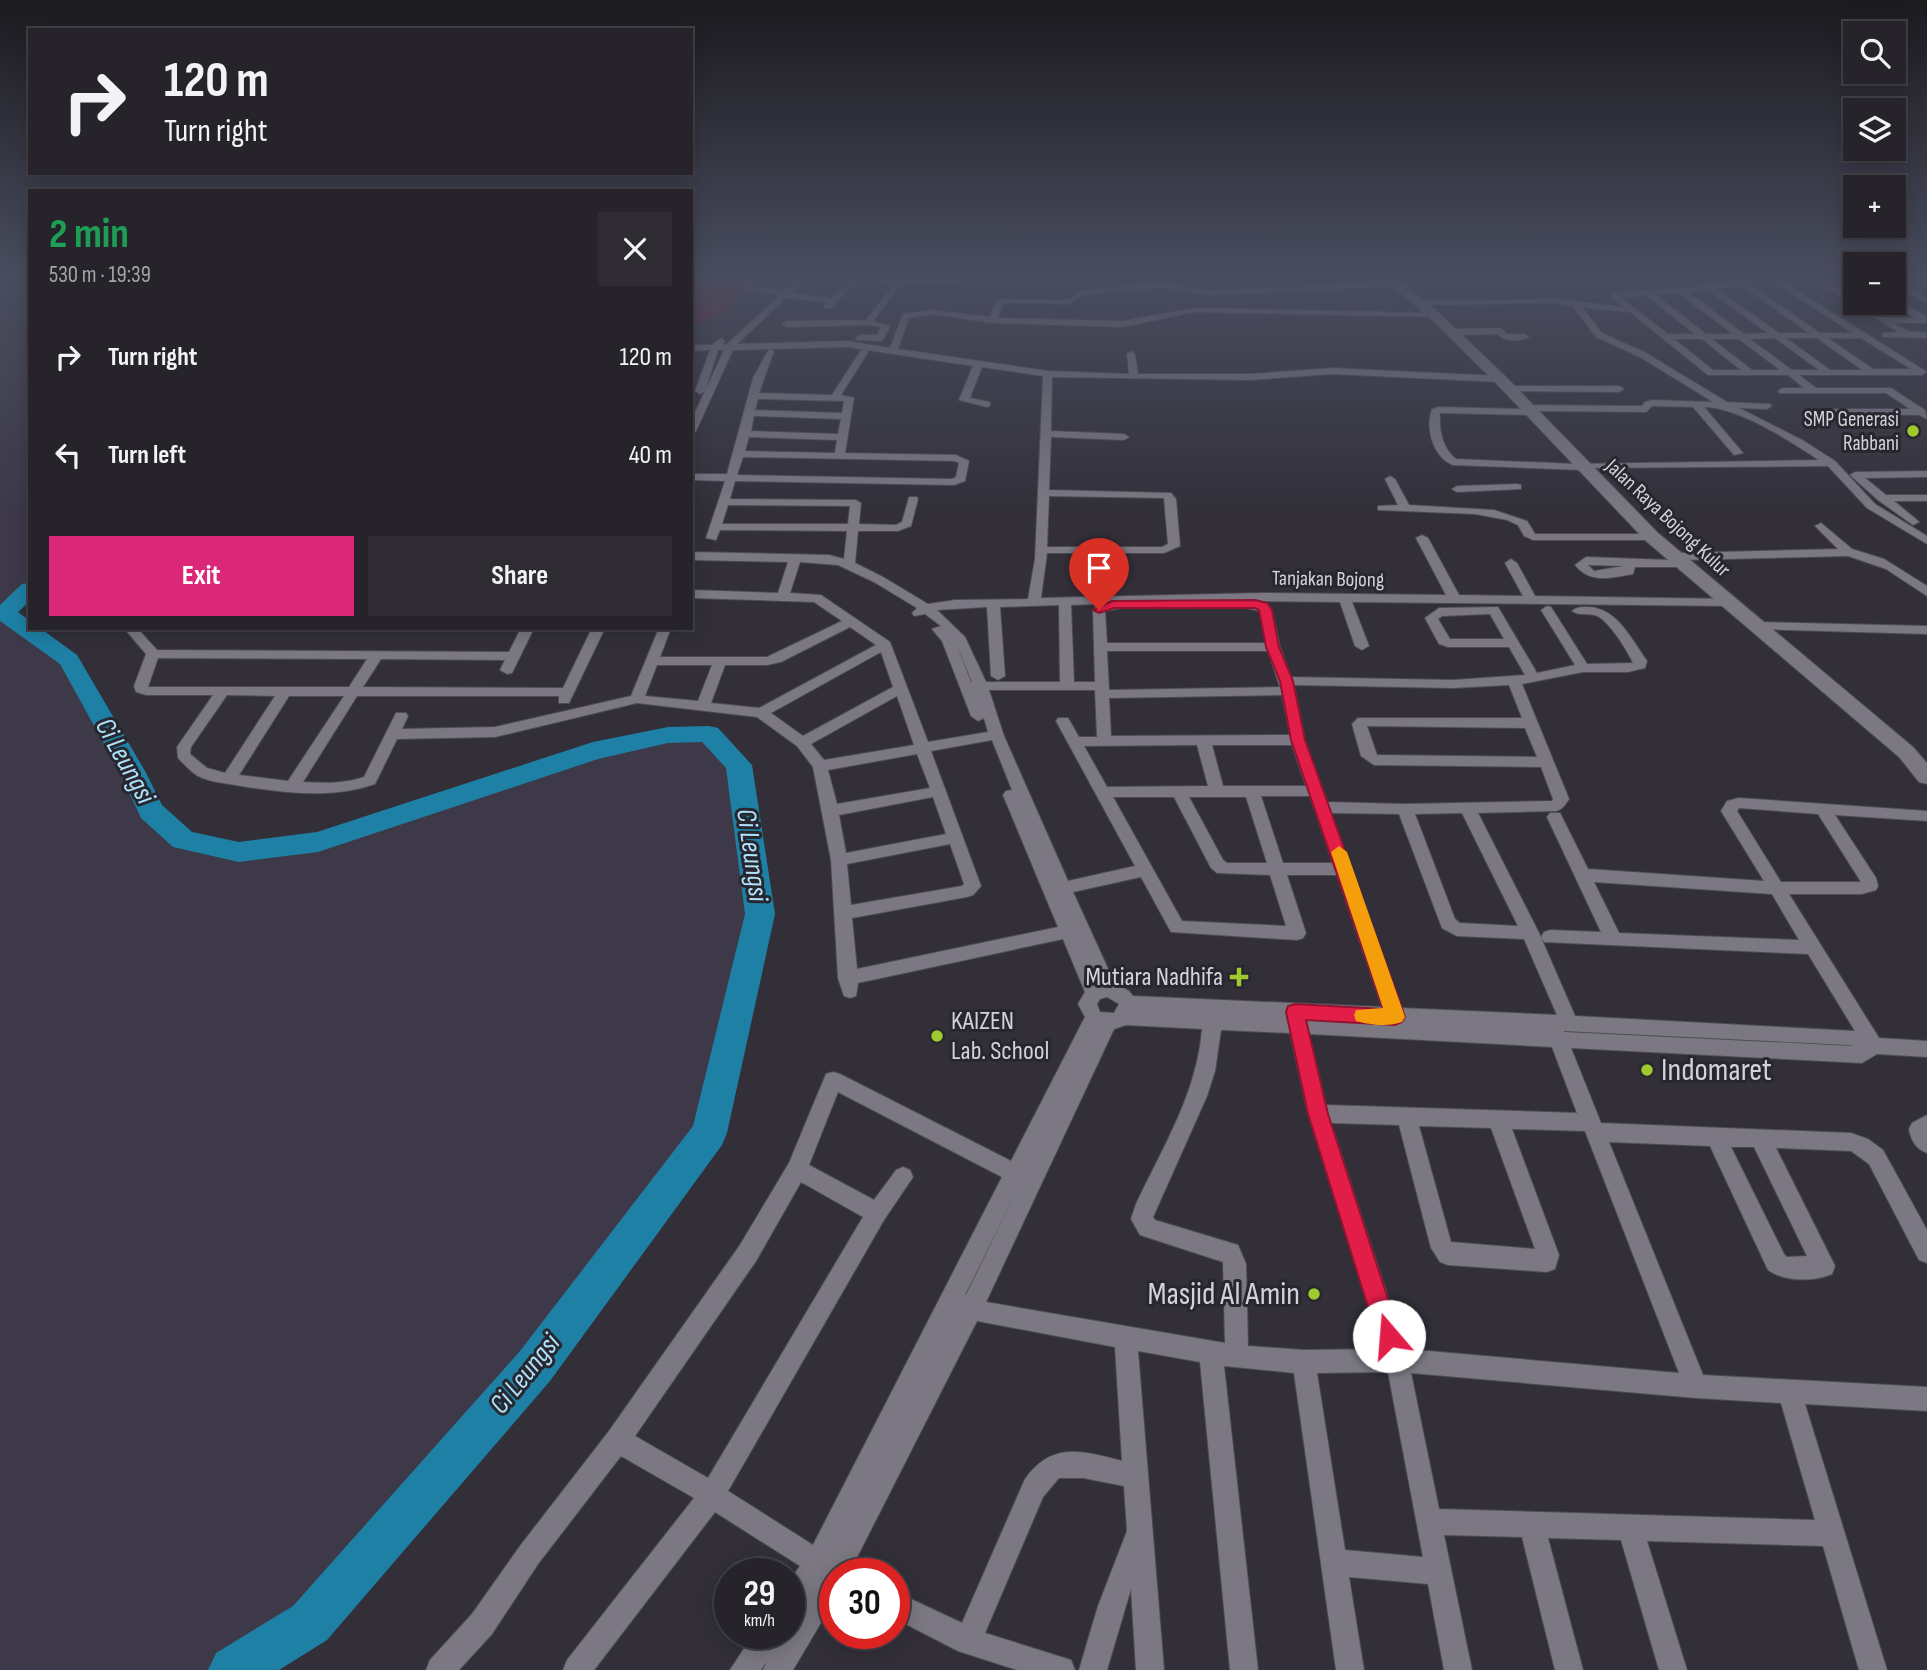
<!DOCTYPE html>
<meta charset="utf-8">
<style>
:root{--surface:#26232b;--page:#2e2b33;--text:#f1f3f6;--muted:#a4a4a9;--line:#424047;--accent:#db2777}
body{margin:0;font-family:"Sofia Sans Condensed",sans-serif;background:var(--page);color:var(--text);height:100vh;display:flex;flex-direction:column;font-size:26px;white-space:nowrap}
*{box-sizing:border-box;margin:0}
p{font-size:23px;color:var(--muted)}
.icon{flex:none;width:38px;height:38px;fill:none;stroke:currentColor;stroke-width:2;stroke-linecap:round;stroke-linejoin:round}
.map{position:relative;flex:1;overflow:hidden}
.sheet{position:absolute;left:28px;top:189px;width:665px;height:441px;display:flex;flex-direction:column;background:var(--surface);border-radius:0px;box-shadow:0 4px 18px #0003,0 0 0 2px var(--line)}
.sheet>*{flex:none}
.guide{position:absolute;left:28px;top:28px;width:665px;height:147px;border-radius:0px;box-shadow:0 4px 18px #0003,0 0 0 2px var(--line);background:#26232b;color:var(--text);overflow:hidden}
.buttons{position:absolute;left:1843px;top:21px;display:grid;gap:14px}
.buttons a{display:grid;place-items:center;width:63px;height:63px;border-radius:0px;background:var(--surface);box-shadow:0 4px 18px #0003,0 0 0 2px var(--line);font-size:35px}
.speed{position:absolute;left:714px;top:1558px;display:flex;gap:14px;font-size:35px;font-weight:700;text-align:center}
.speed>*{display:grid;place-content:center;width:91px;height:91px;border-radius:50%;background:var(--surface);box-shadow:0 4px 18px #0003,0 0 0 2px var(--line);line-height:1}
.speed small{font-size:18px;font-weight:400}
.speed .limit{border:10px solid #d22;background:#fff;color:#111}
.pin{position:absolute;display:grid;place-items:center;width:60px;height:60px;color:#fff;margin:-72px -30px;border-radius:50% 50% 50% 0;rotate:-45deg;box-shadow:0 0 7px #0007}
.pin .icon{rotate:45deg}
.me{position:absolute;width:77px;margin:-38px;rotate:342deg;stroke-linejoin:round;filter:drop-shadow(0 0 5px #0008)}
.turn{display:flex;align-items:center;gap:24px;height:147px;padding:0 21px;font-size:32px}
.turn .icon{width:91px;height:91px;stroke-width:2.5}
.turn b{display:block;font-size:49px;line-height:60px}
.round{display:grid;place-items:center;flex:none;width:74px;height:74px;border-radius:0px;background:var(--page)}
.overview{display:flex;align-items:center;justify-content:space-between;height:119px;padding:0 21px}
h1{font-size:42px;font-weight:700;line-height:52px;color:#1e9e55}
.action{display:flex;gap:14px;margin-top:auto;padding:14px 21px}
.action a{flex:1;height:80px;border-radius:0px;background:var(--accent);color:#fff;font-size:28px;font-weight:700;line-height:80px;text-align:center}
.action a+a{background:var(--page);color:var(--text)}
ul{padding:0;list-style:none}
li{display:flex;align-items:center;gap:21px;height:98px;padding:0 21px}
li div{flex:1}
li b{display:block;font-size:26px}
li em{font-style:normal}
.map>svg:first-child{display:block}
</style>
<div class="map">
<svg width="1927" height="1670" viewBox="0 0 1927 1670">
<rect width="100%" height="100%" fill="#322f39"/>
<path fill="#3d3948" d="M0,279H30V589L5,613L69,660L132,771L151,811L183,840L239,852L318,842L588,752L668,735L709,734L739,765L760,914L709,1133L539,1360L310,1623L227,1670H0Z"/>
<path fill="#6b1a32" d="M691,279H748L726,310L691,328Z"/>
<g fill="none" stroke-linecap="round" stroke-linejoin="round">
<path fill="#1e80a5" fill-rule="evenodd" d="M30,583V601L18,612L30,621V628H40L77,655L145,771L162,805L192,832L239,842L317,832L593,742L668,727L709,726L718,728L752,765L775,914L727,1133L722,1145L550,1381L327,1640L279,1670H208L216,1653L293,1606L520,1351L693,1126L745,914L726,768L702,742L668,743L598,759L318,852L239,862L173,847L141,818L119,771L60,664L0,621V605L22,584Z"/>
<defs>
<g id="street">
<path d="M748,279H756L750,287L775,289L782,292L797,279H805L791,293L832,298L850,279H858L830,309L823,307L827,302L786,298L737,344L847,341L890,348L903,314L932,310L990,317L996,301L1000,299L1068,300L1080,291L1129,285L1170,284L1208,291L1397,282L1401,284L1397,286L1208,295L1170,288L1129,289L1082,295L1070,304L1003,303L998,318L1123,321L1194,308L1437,313V317H1434L1194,312L1123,327L993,323L932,314L909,318L898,349L1048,371L1129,374L1127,354L1131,351L1135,354L1138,374H1250L1332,368L1500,376L1505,379L1500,382L1332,374L1250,380L1052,377L1051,431L1124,434L1129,437L1124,440L1051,437L1049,490L1171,493L1176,499L1180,546L1164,553H1047L1041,598L1262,593L1446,595L1416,538L1422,535L1428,538L1459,595L1523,596L1505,563L1511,559L1517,563L1535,596L1733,599V605L1729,606L1352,602L1369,646L1362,650L1355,646L1340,602L1251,601L1266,603L1272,610L1280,647L1291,677L1453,680L1525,675L1509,647H1448L1439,644L1425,618L1439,608L1498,607L1537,673L1575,665L1541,610L1547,606L1551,607L1587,664L1633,663C1627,650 1607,617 1594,615C1585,613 1579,616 1572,611C1577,607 1580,607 1587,607C1617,607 1631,639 1647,661L1645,668L1628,672H1583L1522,684L1569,799C1565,805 1563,809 1556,811L1478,813L1539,933L1575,1016L1855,1031L1808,954L1544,942L1541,937L1544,932L1550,930L1601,932L1547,817L1550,813H1560L1588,869L1764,881L1721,811L1727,801L1739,798L1927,811V821L1835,815L1876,878L1878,886L1876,890L1862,894H1789L1879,1038L1927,1041V1057L1877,1054L1862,1063L1571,1048L1601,1123L1851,1133L1868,1139L1883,1150L1927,1230V1263L1919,1260L1869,1164L1851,1151L1776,1148L1835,1266L1832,1274C1813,1282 1785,1282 1768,1270L1710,1146L1609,1142L1703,1375L1927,1387V1411L1805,1404L1887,1670H1859L1823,1546L1647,1541L1687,1670H1659L1621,1540L1548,1538L1583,1670H1555L1522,1537L1444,1535L1472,1670H1444L1428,1584L1349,1577L1364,1670H1336L1294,1373L1224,1366L1258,1670H1230L1200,1362L1138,1351L1164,1670H1136L1131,1589L1107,1670H1079L1098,1606L1127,1531L1124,1486L1083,1478H1059L1043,1497L985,1633L1071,1660L1075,1670H1017L958,1651L894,1618V1591L962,1623L1025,1479C1052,1441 1083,1451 1122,1461L1115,1347L977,1321L849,1573H835V1599L793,1670H763L767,1661L761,1670H730L754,1633H789V1624L795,1615L789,1617V1581L800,1566L715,1512L594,1670H563L567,1660L694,1498L621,1456L538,1564L492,1634L459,1670H426L430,1660L472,1614L520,1546L609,1431L740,1245L789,1163L826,1074L833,1072L840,1074L1011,1161L1085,1017L1078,1004L1085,992L1063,939L858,983L856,996L850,998L844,996L838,978L831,860L813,767L797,746L757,717L637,703L495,737L397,739L375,784C332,799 286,793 241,786C227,783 211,783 198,776C191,772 184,764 178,758L177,747L213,695H146L136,692L134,686L146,654L124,628H137L157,650L509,652L521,628H534L512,673L507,674L500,670L505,660L381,659L363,687L563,688L592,628H605L569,703H559V696H357L303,782C324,783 344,784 364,777L396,713H406L408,716L402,729L495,727L631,696L659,628H671L660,657H767L842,621L814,602L691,598V590L778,593L788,562L691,560V552L829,555L844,559L847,531L720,530L716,540L706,538L725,481L691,480V474H727L753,378L769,349L733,350L696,431L691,434V420L705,391L700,394L695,391L710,350L691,351V345H712L721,338L725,341L722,345L727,344L778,297L772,293L744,291L742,286ZM847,347L973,366L959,400L987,407L990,406V402L970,398L982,367L1043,376L1035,559L1028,599L955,600L928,604L883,577L855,563L858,531H898L911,526L918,499L917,497H909L902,522L896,525L859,524L861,503L856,500L730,499L735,481L954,485L965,481L969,461L956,455L845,453L854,398L841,395L868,352L867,350H861L832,395L759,393L774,351L771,349ZM718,350H724L705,391ZM758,399L844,401L842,413L755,410ZM754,416L841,419L838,434L751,431ZM749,437L837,440L835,453L745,451ZM743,457L955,461L959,463L956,477L952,479L737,475ZM1049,496L1164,498L1168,544L1162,547H1047ZM728,505L850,506L848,524H722ZM800,562L838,565L874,582L917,608L912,613L914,616L925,614L941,626L932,629L942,641L971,716L978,721L984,718L988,732L928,742L890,642L821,595L790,593ZM1241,601L1239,604L1241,607L1260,611L1266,643H1107L1105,611L1122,608L1123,604ZM1099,604L1093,610L1095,682H1074L1071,605ZM1059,605L1060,682H986L965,637L937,610L987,607L991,676L998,680L1005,676L1000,607ZM1490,614L1504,639H1450L1438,619L1442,616ZM850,627L876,645L759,708L711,703L725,665H767L781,662ZM955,641L972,682H971ZM1107,651H1268L1280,687L1109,690ZM881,652L893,687L803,736L771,713ZM158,658L367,659L349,687H148ZM657,665H712L698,701L645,696ZM1294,685L1453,688L1509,685L1522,718H1358L1352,724L1361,756L1374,765L1541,767L1553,799L1552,801L1405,804L1327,802L1305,740ZM989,690H1095L1097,737H1079L1068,718H1058L1056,721L1135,866L1068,881L1004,736ZM227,695L275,696L225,773L207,768L190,754L191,747ZM1282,695L1290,735L1111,736L1109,698ZM289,696H344L288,781L239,775ZM897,696L914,745L824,760L811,744ZM1367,726L1525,728L1537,757L1377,755ZM992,740L1012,790L1006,791L1003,795L1058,927L857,969L852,918L967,897L973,895L981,886L931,751ZM1197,745L1208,786L1107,787L1084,746ZM1212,745H1292L1306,786H1223ZM917,754L930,788L837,804L828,770ZM1261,796H1310L1333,863H1283ZM933,797L946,834L846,853L839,815ZM1113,797H1174L1211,868L1217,873L1270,875L1286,926L1182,921ZM1189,797H1246L1267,863H1227L1223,860ZM1739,808L1818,814L1861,882H1781L1737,811ZM1331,813L1399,814L1442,928L1457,936L1524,939L1557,1015L1401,1008ZM1462,813L1518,926L1460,923L1455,919L1415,814ZM950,844L964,884L962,886L851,905L847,864ZM1287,875H1337L1382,1007L1133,996L1129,991L1115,984L1073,892L1141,877L1171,932L1297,940L1303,938L1306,933ZM1594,882L1772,894L1799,940L1619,933ZM1107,997L1119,1004L1114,1013L1100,1012L1097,1004L1100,999ZM1126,1025L1202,1029C1197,1093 1163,1147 1136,1204L1131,1219L1140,1235L1223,1262L1225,1343L986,1302L1114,1029ZM1221,1030L1290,1033L1308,1114L1382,1349L1304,1350L1248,1346L1246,1264L1238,1245L1155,1220L1153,1217L1207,1096L1215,1071ZM1564,1031L1849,1045L1853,1046L1564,1032ZM1309,1034L1552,1047L1577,1113L1326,1105ZM838,1092L1002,1177L813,1545L728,1491L884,1220L913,1177L910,1170L903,1167L896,1170L874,1200L809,1165ZM1331,1123L1399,1125L1431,1248L1440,1262L1448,1265L1547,1272L1555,1269L1559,1255L1512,1129L1585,1131L1679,1373L1405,1349ZM1419,1126L1491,1128L1535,1249L1451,1242ZM1731,1147H1754L1807,1256L1787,1257L1784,1254ZM801,1182L863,1217L708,1478L635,1436L756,1261ZM1017,1190L966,1295H965ZM1388,1372L1423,1557L1345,1550L1317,1373ZM1411,1373L1696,1398L1781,1403L1815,1520L1439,1509Z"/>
<path d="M866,279H998L994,281L901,284L873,321L890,326L883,340L880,341L857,340L856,338L860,335H877L881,327L868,325L786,327L782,324L786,321L866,320L894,284Z"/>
<path d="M1736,279H1779L1927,372L1922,375H1799L1816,388H1891L1925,410L1927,419L1919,415L1829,414L1827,412L1832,409H1910L1886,393H1780L1778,391L1783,388H1804L1788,375H1708L1630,312L1583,308L1602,333L1646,353L1727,402L1770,404L1772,406L1767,409L1739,408L1804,441L1835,461L1875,504L1927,536V544L1867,508L1828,466L1585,468L1581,470L1453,465C1433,457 1425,428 1432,409L1439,407L1523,409L1527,405L1642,406L1645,402L1652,400L1713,402L1640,357L1596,337L1573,307L1559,303L1420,305L1417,301L1559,299L1623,307L1611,298V294L1737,282ZM1772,281L1853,333H1820L1747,282ZM1743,286L1809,333H1779L1717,289ZM1708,290L1768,333L1744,334L1688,292ZM1679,292L1680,294L1733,334H1706L1656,295ZM1647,295V296L1695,334H1668L1621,298ZM1775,338L1819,370H1792L1750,339ZM1786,338H1817L1862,370H1830ZM1828,338H1861L1911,369H1873ZM1674,339H1702L1741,370H1713ZM1712,339H1739L1780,370H1752ZM1652,406L1693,407L1734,455L1743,453L1704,407C1740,408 1788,440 1819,460L1576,464L1456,459C1442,448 1439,430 1440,413L1531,415L1535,411L1646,412Z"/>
<path d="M1813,279H1822L1855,299V303H1860L1886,318H1915L1890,303L1897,300L1927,317V323H1894L1910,332H1927V338L1883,337V333L1898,332Z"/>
<path d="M1850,279H1855V282Z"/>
<path d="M1894,279L1927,282V286L1900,281L1927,298V303L1894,284Z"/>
<path d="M1500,328L1507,334H1525L1529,337C1521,342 1504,342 1498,334L1451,335L1447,332L1451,329Z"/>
<path d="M1509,386H1619L1624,389L1619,392L1506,391V387Z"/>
<path d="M1927,471V477L1865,478L1886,495H1927V501H1894L1917,520L1919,522L1913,525L1878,500L1850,475L1855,472Z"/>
<path d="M1390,476L1395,479L1409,505L1494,510L1527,521L1535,534H1652L1658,537L1652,540H1533L1524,536L1518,525L1507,520L1475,514L1378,510V506L1398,505L1385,479Z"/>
<path d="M1517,484L1521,485V489L1457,492L1452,489L1457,486Z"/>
<path d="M1821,523L1852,549L1884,559L1927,586V596L1886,569L1848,556L1685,560L1688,563L1682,567H1635L1633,574C1611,578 1590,584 1575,565L1586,557L1670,560H1672L1669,557L1671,555L1675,553L1838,549L1815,526ZM1588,565H1589L1624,566L1594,571Z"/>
<path d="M1758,622L1927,626V634L1753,629V623Z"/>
<path d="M1927,1115V1153C1916,1149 1911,1141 1909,1129L1912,1123Z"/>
</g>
<path id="secondary" d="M1385,279H1398L1438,312L1505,376L1658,533L1913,747L1927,763V784L1919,782L1899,757L1646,541L1495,382L1430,318Z"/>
</defs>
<use href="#street" stroke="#4e4b54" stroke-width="2"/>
<use href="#secondary" stroke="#4e4b54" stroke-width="2"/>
<use href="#street" fill="#7b7883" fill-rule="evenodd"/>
<use href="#secondary" fill="#7b7883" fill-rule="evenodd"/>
</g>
<linearGradient id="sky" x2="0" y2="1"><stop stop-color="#1c1a1f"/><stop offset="0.54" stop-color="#494d5f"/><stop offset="1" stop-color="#494d5f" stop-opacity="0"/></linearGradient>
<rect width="1927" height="513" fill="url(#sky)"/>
<path fill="#e11d48" stroke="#92132f" stroke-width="2" d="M1255,600L1267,603L1272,610L1279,647L1293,681L1305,740L1405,1017L1402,1022L1395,1025L1306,1020L1328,1114L1400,1336L1397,1344L1389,1347L1381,1344L1377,1336L1308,1114L1286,1012L1288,1006L1295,1004L1383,1009L1291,740L1280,681L1266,647L1259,610L1255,608H1114L1099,613L1093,610L1112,601Z"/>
<path fill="#f59e0b" d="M1339,846L1347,852L1405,1017L1402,1022C1389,1027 1369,1025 1356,1021L1354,1015L1356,1010L1383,1008L1331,852Z"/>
<g fill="#9eca2f" stroke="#28262f" stroke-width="2.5">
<circle cx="1913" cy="431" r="7"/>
<path d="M1235.5 966.5h7v7h7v7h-7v7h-7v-7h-7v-7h7z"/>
<circle cx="937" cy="1036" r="7"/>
<circle cx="1647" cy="1070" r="7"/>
<circle cx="1314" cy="1294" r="7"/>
</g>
<g text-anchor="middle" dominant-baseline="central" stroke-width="6" stroke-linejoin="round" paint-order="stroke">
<g font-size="21" fill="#d4d2d8" stroke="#28262f" text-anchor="end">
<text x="1899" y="419">SMP Generasi<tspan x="1899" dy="24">Rabbani</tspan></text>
</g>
<g font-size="21" fill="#d4d2d8" stroke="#28262f">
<text transform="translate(1668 518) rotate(43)">Jalan Raya Bojong Kulur</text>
<text transform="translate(1328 579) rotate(1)">Tanjakan Bojong</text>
</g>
<g font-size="26" fill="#d4d2d8" stroke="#28262f" text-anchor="end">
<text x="1223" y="977">Mutiara Nadhifa</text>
<text x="951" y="1021" text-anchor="start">KAIZEN<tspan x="951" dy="30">Lab. School</tspan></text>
</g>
<g font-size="28" font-style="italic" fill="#aee1fa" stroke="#28262f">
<text transform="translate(125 761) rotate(61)">Ci Leungsi</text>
<text transform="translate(752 855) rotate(82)">Ci Leungsi</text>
<text transform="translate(525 1374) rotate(-51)">Ci Leungsi</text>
</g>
<g font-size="32" fill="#d4d2d8" stroke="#28262f" text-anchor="start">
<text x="1661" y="1070">Indomaret</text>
<text x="1300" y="1294" text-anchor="end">Masjid Al Amin</text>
</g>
</g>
</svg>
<div class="buttons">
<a><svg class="icon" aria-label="search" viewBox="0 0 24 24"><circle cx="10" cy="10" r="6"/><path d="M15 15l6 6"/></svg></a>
<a><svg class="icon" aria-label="layers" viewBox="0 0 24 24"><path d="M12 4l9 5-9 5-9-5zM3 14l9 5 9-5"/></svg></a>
<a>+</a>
<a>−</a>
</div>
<div class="speed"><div>29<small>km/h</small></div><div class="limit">30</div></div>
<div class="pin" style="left:1099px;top:610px;background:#d93025"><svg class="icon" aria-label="arrive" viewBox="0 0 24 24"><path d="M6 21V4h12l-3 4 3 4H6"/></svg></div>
<svg class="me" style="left:1389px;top:1336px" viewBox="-20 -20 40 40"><circle r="19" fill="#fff"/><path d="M0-13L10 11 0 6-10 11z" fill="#e11d48"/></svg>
<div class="guide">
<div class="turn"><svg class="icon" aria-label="right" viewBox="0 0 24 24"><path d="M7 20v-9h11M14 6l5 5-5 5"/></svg><div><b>120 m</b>Turn right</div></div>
</div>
<section class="sheet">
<div class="overview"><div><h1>2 min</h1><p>530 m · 19:39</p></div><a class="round"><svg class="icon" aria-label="close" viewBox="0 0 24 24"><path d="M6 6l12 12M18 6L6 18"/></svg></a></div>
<ul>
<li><svg class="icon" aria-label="right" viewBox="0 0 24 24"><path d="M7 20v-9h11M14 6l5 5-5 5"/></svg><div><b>Turn right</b></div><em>120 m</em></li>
<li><svg class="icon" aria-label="left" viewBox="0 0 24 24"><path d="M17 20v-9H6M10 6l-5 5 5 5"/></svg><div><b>Turn left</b></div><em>40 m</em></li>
</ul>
<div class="action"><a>Exit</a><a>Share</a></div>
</section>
</div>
